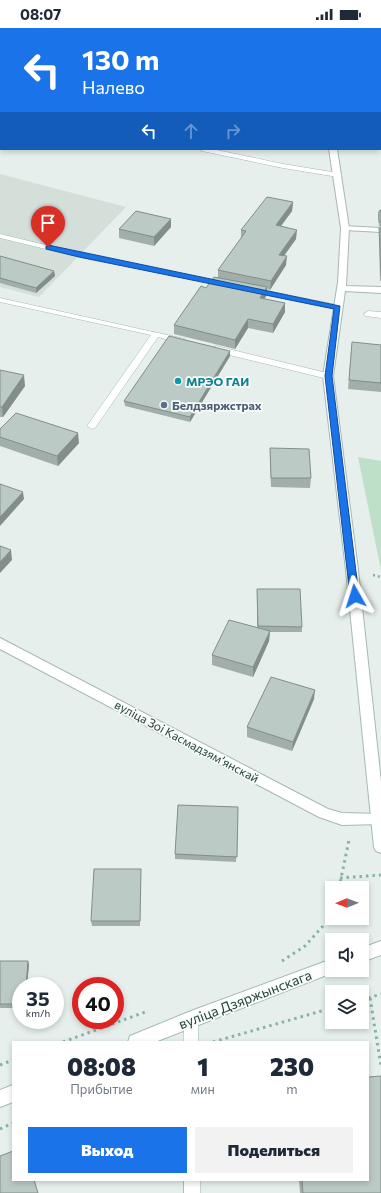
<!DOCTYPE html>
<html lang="ru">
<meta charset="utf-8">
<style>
:root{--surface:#fff;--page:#f2f2f3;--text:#1f2937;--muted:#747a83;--accent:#1a73e8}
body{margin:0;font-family:Commissioner,sans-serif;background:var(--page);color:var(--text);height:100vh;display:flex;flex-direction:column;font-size:15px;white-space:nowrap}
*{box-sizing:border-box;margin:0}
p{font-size:13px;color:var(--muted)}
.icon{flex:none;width:22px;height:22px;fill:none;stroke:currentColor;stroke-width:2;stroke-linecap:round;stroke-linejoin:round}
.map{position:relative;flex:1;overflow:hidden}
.side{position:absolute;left:12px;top:1013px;width:357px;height:140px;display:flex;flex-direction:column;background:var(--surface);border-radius:0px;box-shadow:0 2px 6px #0003}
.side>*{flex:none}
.guide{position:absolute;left:0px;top:0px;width:381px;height:122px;box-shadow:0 2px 6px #0003;background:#1a73e8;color:#fff;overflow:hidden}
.needle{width:26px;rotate:269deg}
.buttons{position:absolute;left:325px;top:853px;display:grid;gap:8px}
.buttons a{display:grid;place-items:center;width:44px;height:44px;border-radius:0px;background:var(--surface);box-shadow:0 2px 6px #0003;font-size:20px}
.speed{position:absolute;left:12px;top:949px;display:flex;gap:8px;font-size:20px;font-weight:700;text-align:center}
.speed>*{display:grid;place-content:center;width:52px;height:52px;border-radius:50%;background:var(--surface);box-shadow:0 2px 6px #0003;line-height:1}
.speed small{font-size:10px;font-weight:400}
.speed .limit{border:6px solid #d22;background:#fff;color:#111}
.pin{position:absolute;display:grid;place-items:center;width:34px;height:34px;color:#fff;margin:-41px -17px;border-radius:50% 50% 50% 0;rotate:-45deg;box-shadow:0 0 4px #0007}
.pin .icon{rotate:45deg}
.me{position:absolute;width:44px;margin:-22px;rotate:354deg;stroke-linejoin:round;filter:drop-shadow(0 0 3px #0008)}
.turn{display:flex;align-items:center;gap:14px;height:84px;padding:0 16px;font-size:18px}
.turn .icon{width:52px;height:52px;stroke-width:2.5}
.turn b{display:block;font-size:28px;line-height:34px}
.lanes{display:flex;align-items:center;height:38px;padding:0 16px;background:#0003;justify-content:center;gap:20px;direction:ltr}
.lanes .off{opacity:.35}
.eta{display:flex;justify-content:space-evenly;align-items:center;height:68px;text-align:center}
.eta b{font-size:24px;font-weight:800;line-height:28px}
.button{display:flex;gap:8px;margin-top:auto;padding:8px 16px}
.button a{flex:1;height:46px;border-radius:0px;background:var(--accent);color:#fff;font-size:16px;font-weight:800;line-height:46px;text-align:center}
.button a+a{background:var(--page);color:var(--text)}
.status{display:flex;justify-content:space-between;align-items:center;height:28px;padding:0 20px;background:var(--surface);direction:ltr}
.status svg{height:11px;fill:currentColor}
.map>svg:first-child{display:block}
</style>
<div class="status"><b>08:07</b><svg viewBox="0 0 49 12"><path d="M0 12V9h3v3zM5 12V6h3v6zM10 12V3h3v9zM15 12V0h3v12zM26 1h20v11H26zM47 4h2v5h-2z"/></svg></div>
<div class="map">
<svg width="381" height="1165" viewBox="0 0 381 1165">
<rect width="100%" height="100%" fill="#e6efeb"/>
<path fill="#d4dfda" d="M0,146L126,179L39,269L0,259Z"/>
<path fill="#bfe0c8" d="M358,429L381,433V542Z"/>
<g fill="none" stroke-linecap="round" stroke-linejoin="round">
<defs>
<g id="service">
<rect x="0" y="78" width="1" height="4"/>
<path d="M199,121H212L283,136L338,145L342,147L338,149L283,140L202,123Z"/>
<path d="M0,206L79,225L224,254L228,256L224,258L79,229L0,210Z"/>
<path d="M249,260H252L338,277L342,279L338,281L252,264H249Z"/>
<path d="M0,270L185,311L186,313L182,316L158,309L95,400L92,401L87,398L151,307L0,274Z"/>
<path d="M368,283L381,284V290L365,288L364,286Z"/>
<path d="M216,318L331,346L332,348L328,351L213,323L212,321Z"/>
<path d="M191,984L196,986L198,991V1014H184V991L186,986Z"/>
<rect x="184" y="1152" width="16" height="13"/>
</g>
<g id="minor">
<path d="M342,198L381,200V204L345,202L341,200Z"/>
<path d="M0,610L328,781L342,785L381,786V796L342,797L319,789L0,621Z"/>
</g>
<g id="tertiary">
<rect x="312" y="0" width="6" height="1"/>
<path d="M329,121H337L349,200L346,258L381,259V265L345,263L333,348L358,542L381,754V825L376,823L374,819L346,542L323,348L338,254L341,200Z"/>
</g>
<g id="secondary">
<path d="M381,913V927L362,934V920Z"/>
<path d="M332,931V942H338L337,943L155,1014H128L130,1008L191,983Z"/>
<path d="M13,1057V1074L0,1079V1062Z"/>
</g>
</defs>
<use href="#service" stroke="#a8b8b2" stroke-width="1"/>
<use href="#minor" stroke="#a8b8b2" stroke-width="2"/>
<use href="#tertiary" stroke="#a8b8b2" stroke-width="2"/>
<use href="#secondary" stroke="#a4bbb3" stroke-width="2"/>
<path stroke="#86b3a5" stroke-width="2.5" stroke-dasharray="2 3" stroke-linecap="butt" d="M373,547L381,549"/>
<g stroke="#86b3a5" stroke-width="3" stroke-dasharray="2.5 4" stroke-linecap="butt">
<path d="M340,850L381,847"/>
<path d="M339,860L349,812"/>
<path d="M282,933L305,918L332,888"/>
<path d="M370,970L381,1038"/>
<path d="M362,972L381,966"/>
<path d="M63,1014L148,983"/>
<path d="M213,1014L332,980"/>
<path d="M0,1037L13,1032"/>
<path d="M0,1101L13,1095"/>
</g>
<use href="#service" fill="#fff" fill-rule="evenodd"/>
<use href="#minor" fill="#fff" fill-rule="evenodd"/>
<use href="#tertiary" fill="#fff" fill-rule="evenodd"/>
<use href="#secondary" fill="#fff" fill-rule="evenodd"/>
</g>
<g fill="#a1aea9">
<path d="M0,0H38L36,1H1V15H0Z"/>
<path d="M380,22H381V51L380,49Z"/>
<path d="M293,174L292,183L281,198L296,211L284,228L286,237L270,262L267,261L266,268L265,271L285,284L273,305L248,300L235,321L174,306V297L206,260L218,249V242L241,211V202Z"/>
<path d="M381,182V199L379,198L378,187L379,183Z"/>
<path d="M171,191V199L154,218L119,210V201Z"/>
<path d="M379,200H381V253H380L379,205Z"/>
<path d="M0,228L54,243L55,248L36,265L0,255Z"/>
<path d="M381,317V364L348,361L351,324Z"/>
<path d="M230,328L190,394L125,378L124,373Z"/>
<path d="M0,342L25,358L3,389H0Z"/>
<path d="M0,401L79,415L58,438L0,418Z"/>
<path d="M270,420L311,450L310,460L271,459L270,429Z"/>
<path d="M257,561L302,599V604H270L269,613L253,649L212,637V627L257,600Z"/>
<path d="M314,671L292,723L247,709V699Z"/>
<path d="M238,779L236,834L175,831V826Z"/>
<path d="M141,846L140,898H92L91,893Z"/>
<path d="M0,933H28L29,937L27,958H21V980H0Z"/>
<path d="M299,1152H368L381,1165H300Z"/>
</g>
<g fill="#838d89">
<path d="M25,0H38L36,1H23Z"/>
<path d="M293,174L292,183L275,206L276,197Z"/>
<path d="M171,191V199L154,218V209Z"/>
<path d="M297,202L296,211L278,236L279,227Z"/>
<path d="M287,228L286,237L270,262L271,253Z"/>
<path d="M54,243L55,248L36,265V260Z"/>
<path d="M267,259L266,268L260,279V270Z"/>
<path d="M285,275V284L273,305V296Z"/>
<path d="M248,291V300L235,321V312Z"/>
<path d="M230,323V328L190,394V389Z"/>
<path d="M24,347L25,358L3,389L2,379Z"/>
<path d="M78,405L79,415L58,438L57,428Z"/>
<path d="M23,464L24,471L0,498V489Z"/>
<path d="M11,522L12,532L0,545V534Z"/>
<path d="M270,603L269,613L253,649V639Z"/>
<path d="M315,662L314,671L292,723L293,714Z"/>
<path d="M28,933L29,937L27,958H26Z"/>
</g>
<g fill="#bbcac4" stroke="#838d89">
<path d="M0,0H25L23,1H1V9L0,8Z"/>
<rect x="264" y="0" width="36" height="1"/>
<path d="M380,22H381V44L380,42Z"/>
<path d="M267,169L293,174L276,197L297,202L279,227L287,228L271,253L218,242L246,203L241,202Z"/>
<path d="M381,182V194H379V183Z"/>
<path d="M136,183L171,191L154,209L119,201Z"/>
<path d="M379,200H381V248Z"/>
<path d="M0,228L54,243L36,260L0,250Z"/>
<path d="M214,249L267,259L260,270L285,275L273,296L248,291L235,312L174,297L201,258L206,260Z"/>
<path d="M169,308L230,323L190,389L124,373Z"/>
<path d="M352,314L381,317V355L349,352Z"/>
<path d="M0,342L24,347L2,379H0Z"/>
<path d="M16,385L78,405L57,428L0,409V401Z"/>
<path d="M270,420L309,421L311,450H271Z"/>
<path d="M0,456L23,464L0,489Z"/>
<path d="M0,518L11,522L0,534Z"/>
<path d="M257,561H300L302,599L258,598Z"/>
<path d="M229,592L270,603L253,639L212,627Z"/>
<path d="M271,649L315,662L293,714L247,699Z"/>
<path d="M178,777L238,779L237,829L175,826Z"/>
<path d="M94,841H141L140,893H91Z"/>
<path d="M0,933H28L26,958H21V976H0Z"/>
<path d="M381,1048V1165H303L302,1152H368V1049Z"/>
<path d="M13,1123V1152H34L38,1165H0V1128Z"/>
</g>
<path fill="#1a73e8" stroke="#114b97" d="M48,217L340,278L332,348L359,568L358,571L355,572L350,568L325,348L334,281L79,229L46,221V218Z"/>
<circle fill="#0f9aa8" stroke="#f7fbf9" stroke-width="1.5" cx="178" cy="353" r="4"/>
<circle fill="#5c6f8a" stroke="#f7fbf9" stroke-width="1.5" cx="164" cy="377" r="4"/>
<g text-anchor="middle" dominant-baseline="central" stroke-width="3.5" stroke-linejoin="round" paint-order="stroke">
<g font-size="12" font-weight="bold" fill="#0d838f" stroke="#f7fbf9" text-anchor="start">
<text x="186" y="353">МРЭО ГАИ</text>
</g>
<g font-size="12" font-weight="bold" fill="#4e5e75" stroke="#f7fbf9" text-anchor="start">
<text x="172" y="377">Белдзяржстрах</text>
</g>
<g font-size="12" fill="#24423a" stroke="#f7fbf9">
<text transform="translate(187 713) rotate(28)">вуліца Зоі Касмадзямʼянскай</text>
</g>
<g font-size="14" fill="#24423a" stroke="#f7fbf9">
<text transform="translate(245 971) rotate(-21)">вуліца Дзяржынскага</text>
</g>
</g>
</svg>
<div class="buttons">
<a><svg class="needle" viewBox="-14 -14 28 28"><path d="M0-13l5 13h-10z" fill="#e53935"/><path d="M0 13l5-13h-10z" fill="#747a83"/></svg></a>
<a><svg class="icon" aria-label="sound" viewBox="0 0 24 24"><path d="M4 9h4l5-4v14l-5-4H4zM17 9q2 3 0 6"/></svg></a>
<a><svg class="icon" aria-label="layers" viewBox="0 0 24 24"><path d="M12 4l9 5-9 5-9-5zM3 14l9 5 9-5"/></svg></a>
</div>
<div class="speed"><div>35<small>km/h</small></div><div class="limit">40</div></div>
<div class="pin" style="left:48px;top:219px;background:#d93025"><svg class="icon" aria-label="arrive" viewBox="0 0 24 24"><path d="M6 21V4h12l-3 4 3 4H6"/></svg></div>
<svg class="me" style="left:355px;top:568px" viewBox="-20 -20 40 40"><path d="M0-17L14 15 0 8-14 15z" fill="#1a73e8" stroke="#fff" stroke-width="4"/></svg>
<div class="guide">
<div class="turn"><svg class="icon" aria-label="left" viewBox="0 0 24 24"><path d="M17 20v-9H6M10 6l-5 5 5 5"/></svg><div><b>130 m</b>Налево</div></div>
<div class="lanes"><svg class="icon" aria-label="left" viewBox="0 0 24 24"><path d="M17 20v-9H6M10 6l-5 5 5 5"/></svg><svg class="icon off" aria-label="ahead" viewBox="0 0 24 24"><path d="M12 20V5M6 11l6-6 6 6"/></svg><svg class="icon off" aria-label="right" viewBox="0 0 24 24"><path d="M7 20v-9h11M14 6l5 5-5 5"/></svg></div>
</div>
<section class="side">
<div class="eta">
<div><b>08:08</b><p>Прибытие</p></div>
<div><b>1</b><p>мин</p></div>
<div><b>230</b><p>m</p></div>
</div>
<div class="button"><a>Выход</a><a>Поделиться</a></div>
</section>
</div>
